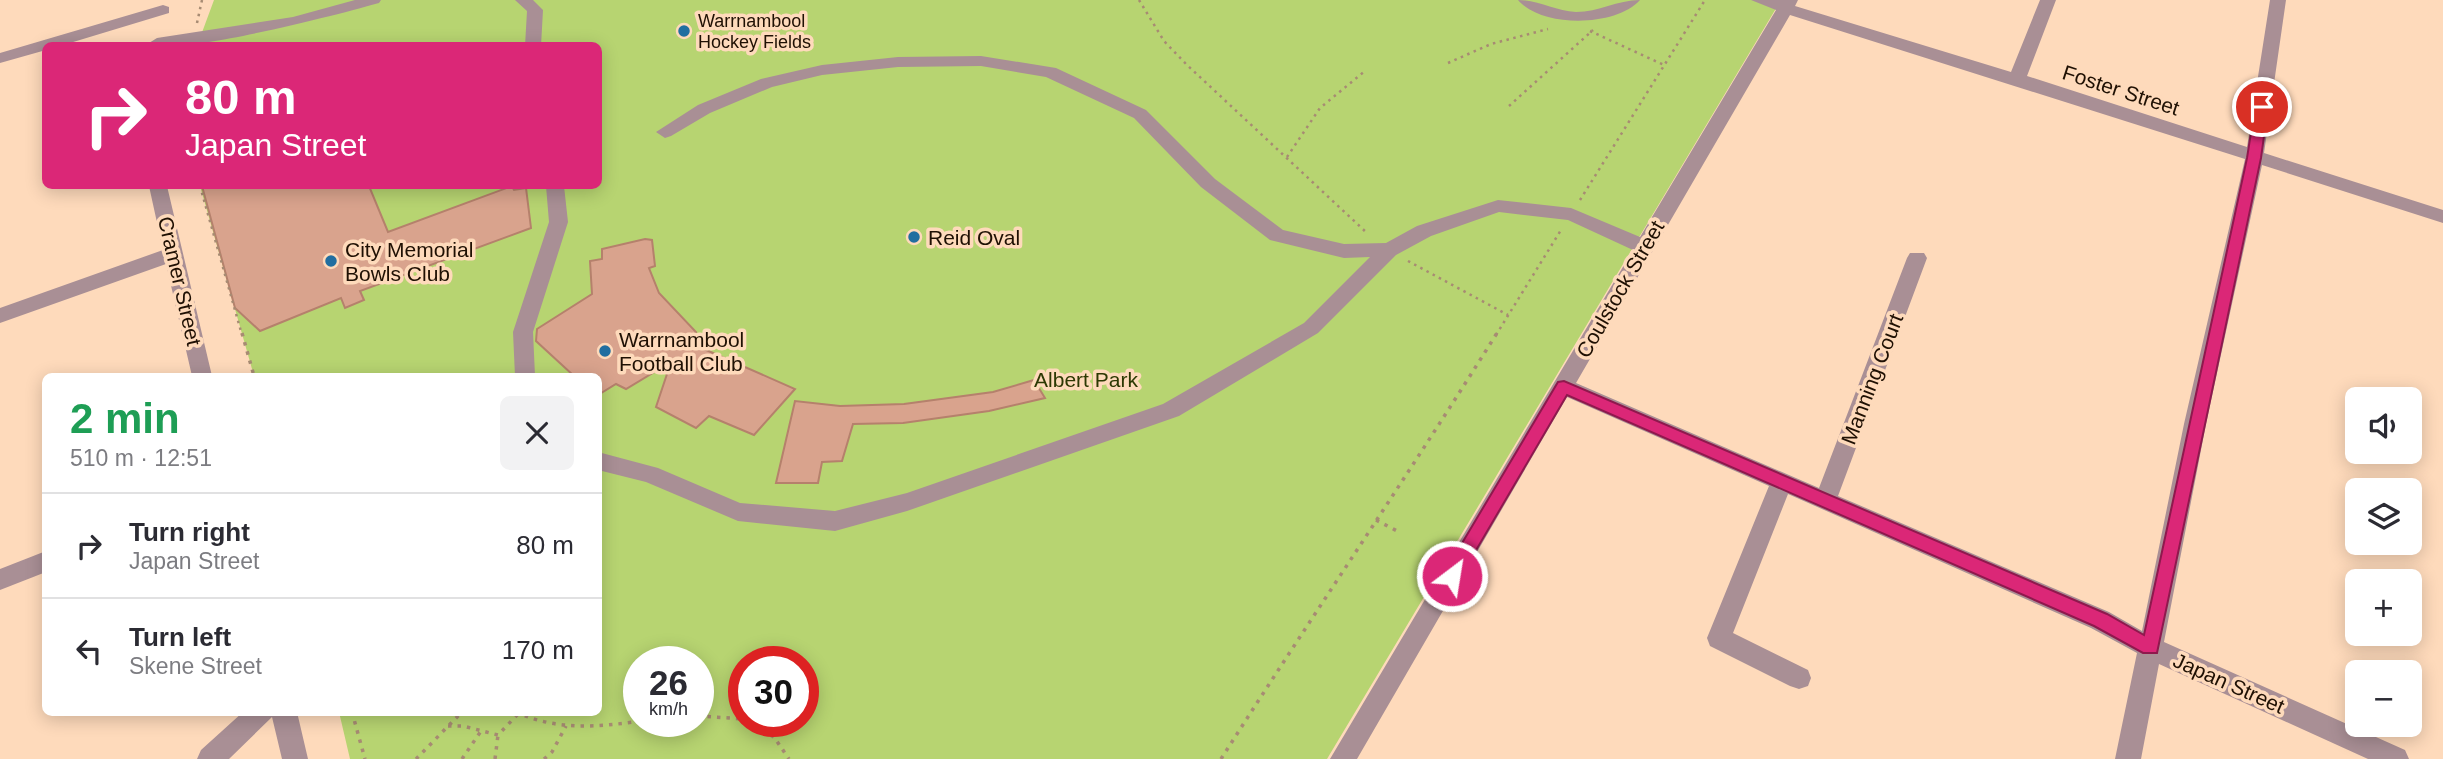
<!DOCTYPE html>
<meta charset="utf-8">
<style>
:root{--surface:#fff;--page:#f2f2f3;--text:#2b2b33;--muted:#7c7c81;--line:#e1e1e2}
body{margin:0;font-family:Arial,sans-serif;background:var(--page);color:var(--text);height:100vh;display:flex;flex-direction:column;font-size:26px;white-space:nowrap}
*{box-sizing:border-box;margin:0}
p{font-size:23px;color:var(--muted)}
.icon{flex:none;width:38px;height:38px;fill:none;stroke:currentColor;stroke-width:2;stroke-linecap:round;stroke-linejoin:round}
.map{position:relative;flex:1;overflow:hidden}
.sheet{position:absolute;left:42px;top:373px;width:560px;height:343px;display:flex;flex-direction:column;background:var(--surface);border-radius:10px;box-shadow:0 4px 18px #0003}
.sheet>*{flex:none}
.top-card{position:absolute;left:42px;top:42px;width:560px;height:147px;border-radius:10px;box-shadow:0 4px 18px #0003;background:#db2777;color:#fff;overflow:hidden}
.tools{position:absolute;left:2345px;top:387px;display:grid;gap:14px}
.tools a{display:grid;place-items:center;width:77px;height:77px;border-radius:10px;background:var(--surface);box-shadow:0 4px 18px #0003;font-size:35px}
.speed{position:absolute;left:623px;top:646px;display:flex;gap:14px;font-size:35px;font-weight:700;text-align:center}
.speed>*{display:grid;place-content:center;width:91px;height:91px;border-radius:50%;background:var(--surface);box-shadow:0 4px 18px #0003;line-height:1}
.speed small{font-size:18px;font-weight:400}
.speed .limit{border:10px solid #d22;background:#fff;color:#111}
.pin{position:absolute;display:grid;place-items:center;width:60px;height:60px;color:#fff;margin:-30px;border:4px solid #fff;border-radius:50%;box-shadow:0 2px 7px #0007}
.me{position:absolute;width:77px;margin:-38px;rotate:31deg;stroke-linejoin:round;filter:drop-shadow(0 0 5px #0008)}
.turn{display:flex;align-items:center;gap:24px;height:147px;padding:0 28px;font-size:32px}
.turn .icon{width:91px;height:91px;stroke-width:2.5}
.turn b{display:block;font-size:49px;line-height:60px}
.round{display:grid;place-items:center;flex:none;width:74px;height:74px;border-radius:10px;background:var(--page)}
.headline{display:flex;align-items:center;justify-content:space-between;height:119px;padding:0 28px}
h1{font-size:42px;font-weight:700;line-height:52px;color:#1e9e55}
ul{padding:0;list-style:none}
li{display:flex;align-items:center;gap:21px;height:105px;padding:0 28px;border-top:2px solid var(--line)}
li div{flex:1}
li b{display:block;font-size:26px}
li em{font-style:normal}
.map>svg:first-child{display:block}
</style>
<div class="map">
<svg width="2443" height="759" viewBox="0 0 2443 759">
<rect width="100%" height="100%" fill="#fedabb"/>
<path fill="#b7d471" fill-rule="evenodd" d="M214,0H1781L1327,759H350L339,712H598V376H254L200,186H598V46H197ZM639,662H698V721H639ZM744,662H803V721H744Z"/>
<g fill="#d9a38d" stroke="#b5816c" stroke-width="2">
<path d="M202,186H369L388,232L512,186L514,190L526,188L531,228L360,291L364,300L345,308L341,298L260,331L235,308Z"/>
<path d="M645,239L652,240L655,266L649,268L659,293L696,332L688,342L795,389L754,435L709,416L696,428L656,407L671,362L626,389L616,384L598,395V376H574L536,341L537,329L592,294L590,261L602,259V249Z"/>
<path d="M1034,380L1045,398L989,411L903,423L853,424L842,461L822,462L818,483H776L795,401L840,406L904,404L993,392Z"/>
</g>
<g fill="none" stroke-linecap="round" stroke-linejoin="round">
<g stroke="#a78b73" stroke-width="2.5" stroke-dasharray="2.5 4.5" stroke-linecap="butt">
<path d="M1139,0L1164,41L1186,64L1367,233"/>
<path d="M197,23L202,0"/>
<path d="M1590,31L1664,65"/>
<path d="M1448,63L1491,44L1548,29"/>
<path d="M1509,106L1593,30"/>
<path d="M1287,157L1320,108L1365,71"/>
<path d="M200,186L242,335"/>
<path d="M1580,200L1705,0"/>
<path d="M1408,261L1508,315"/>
<path d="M1496,335L1561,230"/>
</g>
<g stroke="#a78b73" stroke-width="3.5" stroke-dasharray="3.5 6" stroke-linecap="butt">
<path d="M242,333L254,376"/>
<path d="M1376,520L1399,532"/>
<path d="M352,712L365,759"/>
<path d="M516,712C557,731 598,727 641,721"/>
<path d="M698,716L744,719"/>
<path d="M746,721L774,737L789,759"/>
<path d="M448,726H463L498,735L518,714"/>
<path d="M416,759L462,712"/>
<path d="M462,759L481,731"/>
<path d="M495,759L498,735"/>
<path d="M544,759L552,752L566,726"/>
<path d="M1221,759C1312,616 1407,477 1497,333"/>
</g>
<g fill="#a98f95" fill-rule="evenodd">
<path d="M355,0H381L379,3C344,13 173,58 149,43L157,38L293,17Z"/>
<path d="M515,0H533L543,10L541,46H525L527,11Z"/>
<path d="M1518,0C1539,0 1555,11 1576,12C1599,12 1617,0 1640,0C1616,27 1542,28 1518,0Z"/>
<path d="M1751,0H1798L1795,6L2011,72L2040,0H2056L2027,76L2247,147L2270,0H2286L2264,153L2443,210V223L2262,165L2206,424L2164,642L2405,750L2409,759H2368L2159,664L2141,759H2115L2137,653L2091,628L1788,494L1733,633L1808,670L1811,678L1808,686L1799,689L1790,686L1710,646L1707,638L1769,486L1567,397L1357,759H1330L1633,250L1568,220L1499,212L1431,236L1396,255L1318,333L1179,416L907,511L835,531L738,521L646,482L598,470V452L658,468L740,503L835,511L907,493L1163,404L1304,323L1370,257L1344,258L1270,240L1201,187L1134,118L1046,77L981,66L898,67L822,75L772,87L710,113L671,136L665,138L656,132L698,105L761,79L822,65L898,57L981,56L1056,68L1146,110L1215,179L1283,230L1344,244L1386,243L1417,226L1498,200L1571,208L1640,237L1776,10ZM1790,15L2245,159L2184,424L2142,631L2109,612L1838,496L1927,258L1924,253H1910L1907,258L1819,488L1576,383Z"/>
<path d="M163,5L169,7V13L60,46H46V50L0,63V53Z"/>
<path d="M149,186H167L212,376H192L166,264L0,323V308L163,250Z"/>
<path d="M546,186H564L568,222L533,332L535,376H515L513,332L549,222Z"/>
<path d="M46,551V572L0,590V569Z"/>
<path d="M243,712H297L308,759H282L272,717L229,759H197L201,750Z"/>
</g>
</g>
<path fill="#db2777" stroke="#8e194d" stroke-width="2" d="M2262,102L2268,107L2261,158L2157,653H2143L2094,626L1567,395L1458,581H1446L1443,576L1446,570L1558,382L1564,381L2107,614L2144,635L2247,158L2255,107Z"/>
<g fill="#216ea0" stroke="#fedabb" stroke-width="2.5">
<circle cx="684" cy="31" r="7"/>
<circle cx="914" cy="237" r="7"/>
<circle cx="331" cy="261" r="7"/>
<circle cx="605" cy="351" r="7"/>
</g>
<g text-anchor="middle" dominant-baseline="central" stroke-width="7" stroke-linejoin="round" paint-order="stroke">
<g font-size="18" fill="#1f1003" stroke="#fedabb" text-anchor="start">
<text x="698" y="21">Warrnambool<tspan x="698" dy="21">Hockey Fields</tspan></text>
</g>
<g font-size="21" fill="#1f1003" stroke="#fedabb">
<text transform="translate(2121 90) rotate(18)">Foster Street</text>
<text transform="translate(180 281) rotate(77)">Cramer Street</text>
<text transform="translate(1620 289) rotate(-60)">Coulstock Street</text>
<text transform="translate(1872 379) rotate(-69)">Manning Court</text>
<text transform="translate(2229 683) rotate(24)">Japan Street</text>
</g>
<g font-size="21" fill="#1f1003" stroke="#fedabb" text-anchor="start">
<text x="928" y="237">Reid Oval</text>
<text x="345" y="249">City Memorial<tspan x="345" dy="24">Bowls Club</tspan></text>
<text x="619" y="339">Warrnambool<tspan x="619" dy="24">Football Club</tspan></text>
</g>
<g font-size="21" fill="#2d3903" stroke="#fedabb">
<text x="1086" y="379">Albert Park</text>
</g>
</g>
</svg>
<div class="tools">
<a><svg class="icon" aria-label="sound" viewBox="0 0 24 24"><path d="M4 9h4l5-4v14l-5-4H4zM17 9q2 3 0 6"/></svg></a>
<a><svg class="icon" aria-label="layers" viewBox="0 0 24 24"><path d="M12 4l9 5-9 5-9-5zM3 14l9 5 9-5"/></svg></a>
<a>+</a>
<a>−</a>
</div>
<div class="speed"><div>26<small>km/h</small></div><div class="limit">30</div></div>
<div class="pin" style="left:2262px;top:107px;background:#d93025"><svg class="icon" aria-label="arrive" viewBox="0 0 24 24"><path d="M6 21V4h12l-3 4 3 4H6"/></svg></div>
<svg class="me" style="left:1452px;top:576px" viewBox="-20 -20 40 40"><circle r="17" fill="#db2777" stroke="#fff" stroke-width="3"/><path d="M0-11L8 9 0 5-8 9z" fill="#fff"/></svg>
<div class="top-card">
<div class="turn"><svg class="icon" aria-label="right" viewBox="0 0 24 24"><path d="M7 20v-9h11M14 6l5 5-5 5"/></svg><div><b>80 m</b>Japan Street</div></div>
</div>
<section class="sheet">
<div class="headline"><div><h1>2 min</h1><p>510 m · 12:51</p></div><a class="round"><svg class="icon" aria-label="close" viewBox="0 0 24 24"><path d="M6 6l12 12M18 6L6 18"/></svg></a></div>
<ul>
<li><svg class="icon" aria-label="right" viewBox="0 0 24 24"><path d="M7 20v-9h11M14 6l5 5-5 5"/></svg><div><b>Turn right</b><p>Japan Street</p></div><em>80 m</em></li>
<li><svg class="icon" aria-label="left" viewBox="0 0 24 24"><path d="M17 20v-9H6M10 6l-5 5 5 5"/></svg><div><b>Turn left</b><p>Skene Street</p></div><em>170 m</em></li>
</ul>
</section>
</div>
